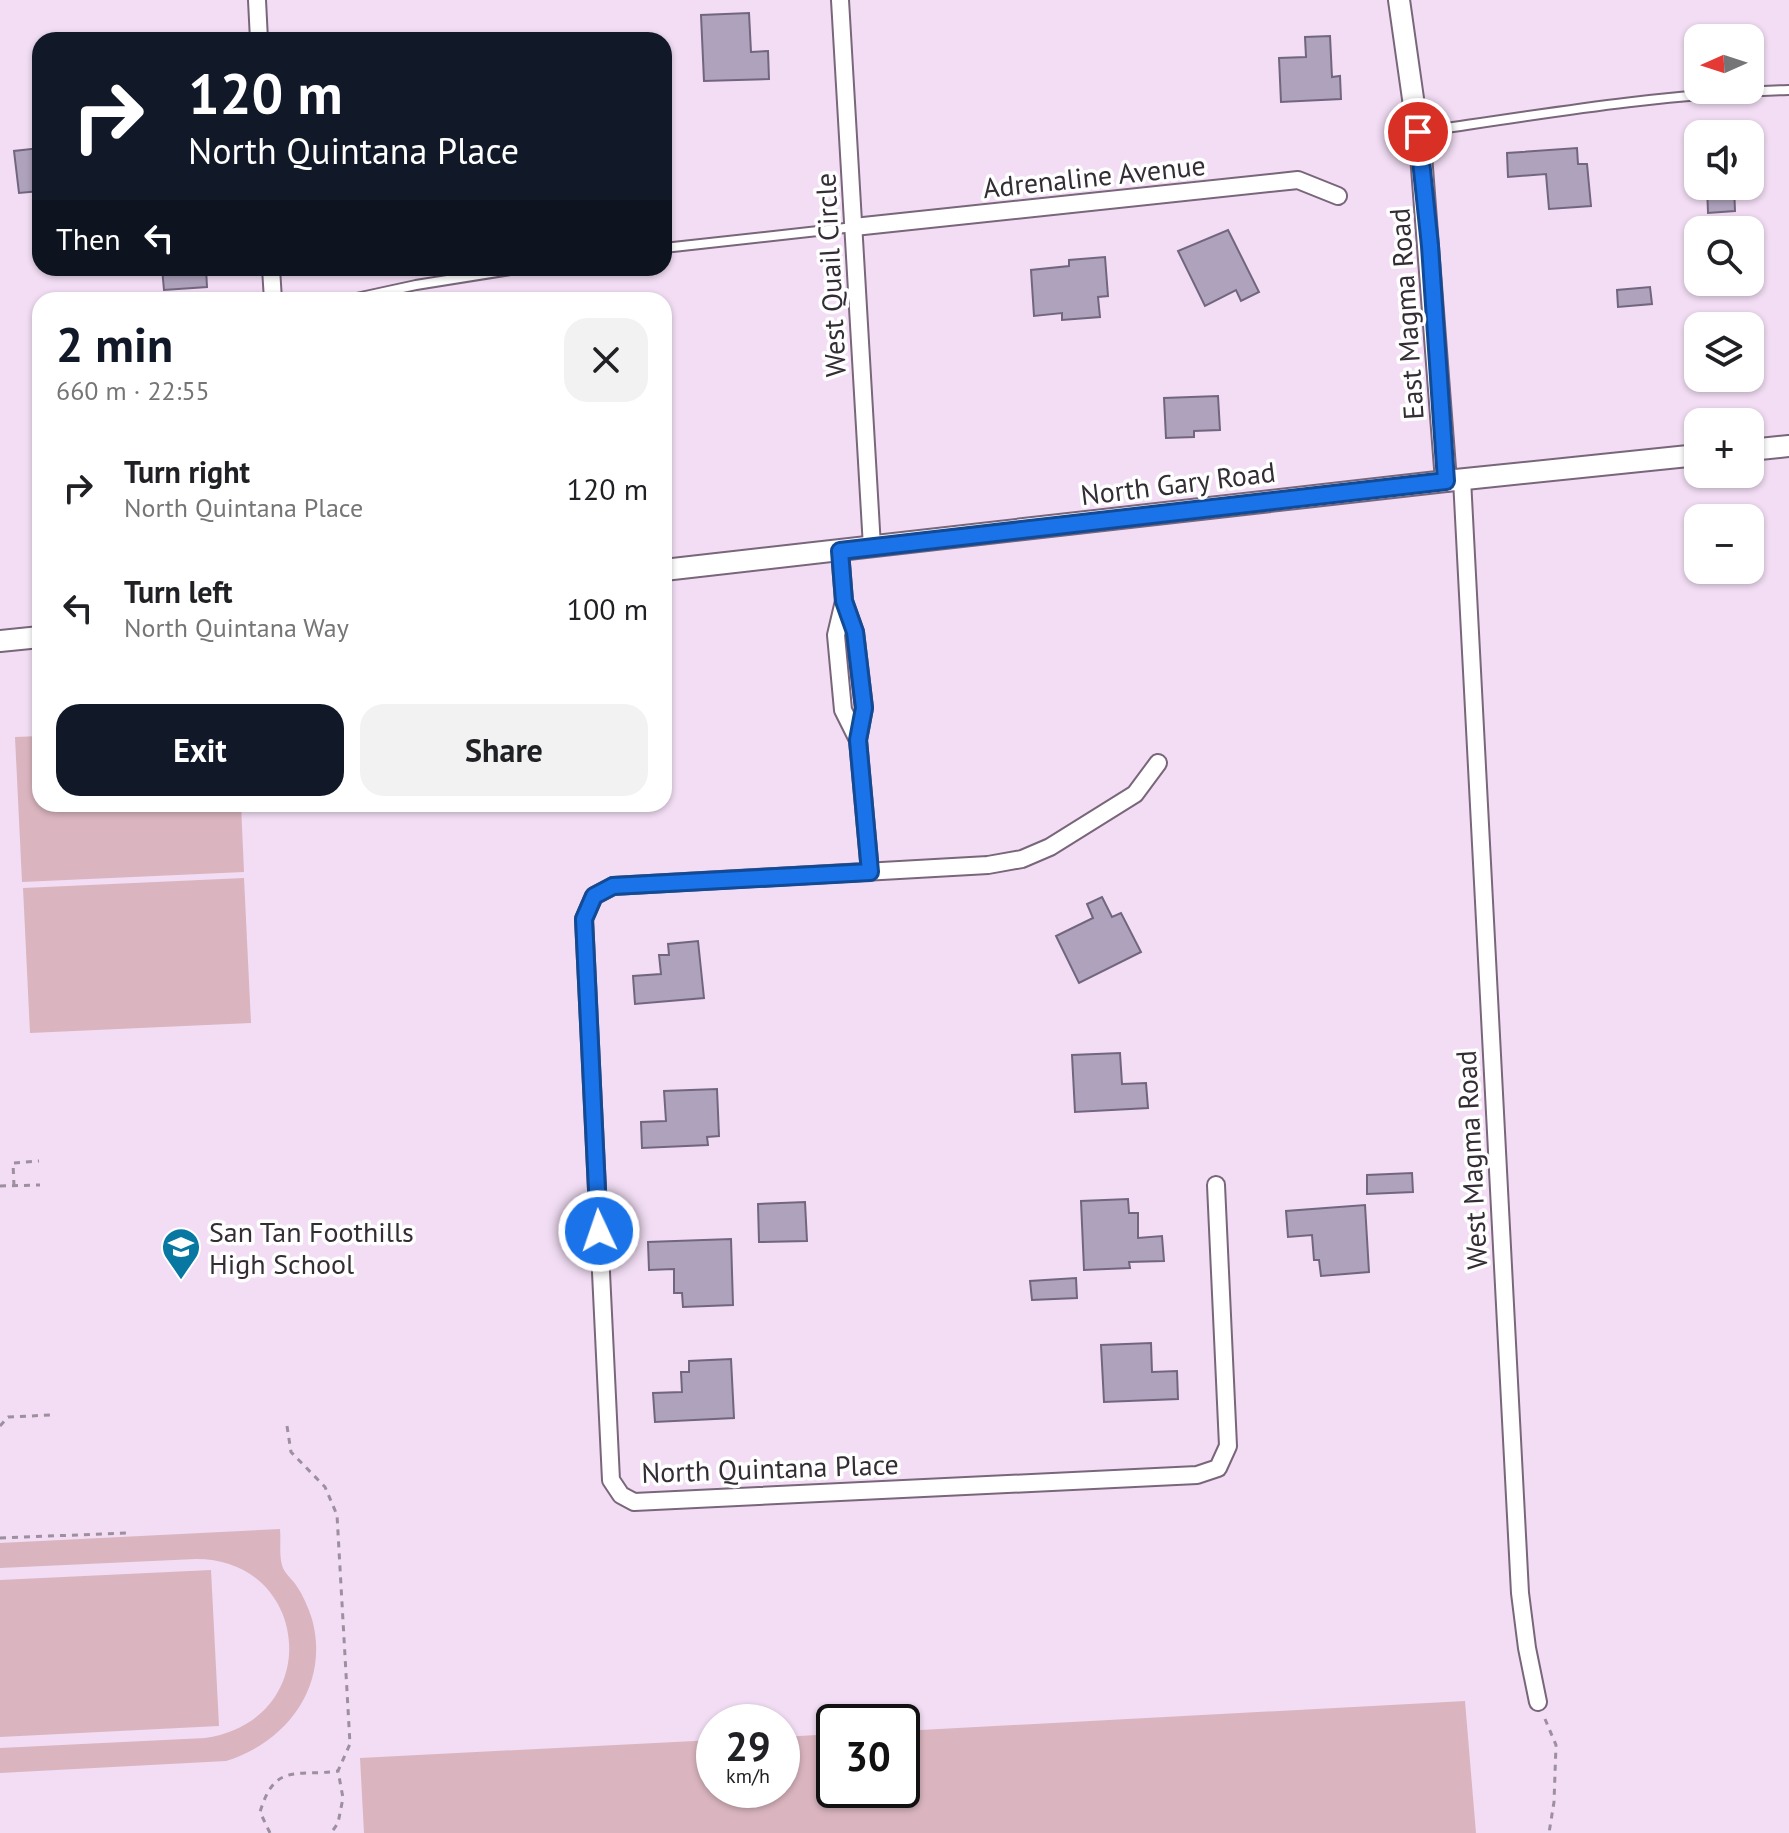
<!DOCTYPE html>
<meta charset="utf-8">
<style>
:root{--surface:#fff;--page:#f2f2f2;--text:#202124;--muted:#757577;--accent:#111827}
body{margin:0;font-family:"PT Sans",sans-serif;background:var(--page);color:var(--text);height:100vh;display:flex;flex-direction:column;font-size:30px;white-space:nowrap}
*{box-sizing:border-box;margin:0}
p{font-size:26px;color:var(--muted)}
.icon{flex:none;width:44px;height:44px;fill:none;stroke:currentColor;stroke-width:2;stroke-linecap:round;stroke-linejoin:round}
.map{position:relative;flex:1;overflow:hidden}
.drawer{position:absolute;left:32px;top:292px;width:640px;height:520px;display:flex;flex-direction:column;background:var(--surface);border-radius:24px;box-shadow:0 2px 6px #0004}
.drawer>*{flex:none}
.guide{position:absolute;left:32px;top:32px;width:640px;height:244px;border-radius:24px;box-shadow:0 2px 6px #0004;background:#111827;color:#fff;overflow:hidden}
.needle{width:52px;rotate:267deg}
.fabs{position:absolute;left:1684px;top:24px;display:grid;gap:16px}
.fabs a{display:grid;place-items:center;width:80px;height:80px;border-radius:16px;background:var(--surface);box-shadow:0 2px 6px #0004;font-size:40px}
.speed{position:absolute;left:696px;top:1704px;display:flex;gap:16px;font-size:40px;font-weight:700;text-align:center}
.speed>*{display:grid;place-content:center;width:104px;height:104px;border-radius:50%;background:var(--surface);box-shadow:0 2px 6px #0004;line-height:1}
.speed small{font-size:20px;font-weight:400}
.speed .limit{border:4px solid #111;border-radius:12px;background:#fff;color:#111}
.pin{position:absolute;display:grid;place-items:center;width:68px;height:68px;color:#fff;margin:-34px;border:4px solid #fff;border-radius:50%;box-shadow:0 2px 8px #0007}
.me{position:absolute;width:88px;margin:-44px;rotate:357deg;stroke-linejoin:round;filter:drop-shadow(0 0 6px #0008)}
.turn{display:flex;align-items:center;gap:28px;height:168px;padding:0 24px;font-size:36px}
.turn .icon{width:104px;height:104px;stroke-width:2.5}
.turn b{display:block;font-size:56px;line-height:68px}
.then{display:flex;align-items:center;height:76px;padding:0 24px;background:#0003;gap:16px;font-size:30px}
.round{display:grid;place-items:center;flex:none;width:84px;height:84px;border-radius:24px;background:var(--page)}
.summary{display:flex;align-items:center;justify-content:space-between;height:136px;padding:0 24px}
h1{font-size:48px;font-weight:800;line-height:60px;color:var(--accent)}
.primary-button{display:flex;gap:16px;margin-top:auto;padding:16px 24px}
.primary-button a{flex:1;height:92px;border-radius:24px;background:var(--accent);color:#fff;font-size:32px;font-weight:800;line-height:92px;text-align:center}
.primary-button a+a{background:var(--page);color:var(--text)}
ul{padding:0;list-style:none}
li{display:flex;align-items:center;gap:24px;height:120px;padding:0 24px}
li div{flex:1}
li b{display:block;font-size:30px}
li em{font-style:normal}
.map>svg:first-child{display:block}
</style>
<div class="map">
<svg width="1789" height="1833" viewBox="0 0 1789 1833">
<rect width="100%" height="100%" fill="#f2ddf4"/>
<g fill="#dab5bf">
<path d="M40,736V804H241L244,872L22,882L15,737Z"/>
<path d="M244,878L251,1023L30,1033L23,888Z"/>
<path d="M280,1529C281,1540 279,1555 282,1565C284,1573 292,1579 296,1585C303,1595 308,1607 312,1619C330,1684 288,1742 226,1761L0,1773V1748L205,1738C326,1720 311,1559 196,1559L0,1568V1543Z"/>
<path d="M211,1570L219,1726L0,1737V1580Z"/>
<path d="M1465,1701L1476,1833H364L360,1758L714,1740V1790H782V1737L834,1734V1790H902V1731Z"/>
</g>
<g fill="#aea2bc" stroke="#71667e" stroke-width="2">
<path d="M749,13L751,52L768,51L769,79L704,81L701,15Z"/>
<path d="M1330,36L1332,77L1340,76L1341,99L1281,102L1279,58L1306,57L1305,37Z"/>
<path d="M40,148V191L19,193L14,151Z"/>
<path d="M1577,148L1578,164H1587L1591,206L1549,209L1546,174L1508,177L1507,153Z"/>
<path d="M1707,186H1734L1735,211L1708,213Z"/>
<path d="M1228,230L1259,292L1241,301L1236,290L1205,306L1178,251Z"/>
<path d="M1105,257L1108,296L1098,297L1100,317L1062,320V313L1034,316L1031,270L1069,266V260Z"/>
<path d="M162,268H206L207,287L164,290Z"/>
<path d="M1650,287L1652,304L1618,307L1617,290Z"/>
<path d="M1218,396L1220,430L1194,431V437L1166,438L1164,398Z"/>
<path d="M1102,897L1112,917L1121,913L1141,952L1079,983L1056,936L1093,918L1087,904Z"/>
<path d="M698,941L704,998L635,1004L633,976L661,974L659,955H669L668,944Z"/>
<path d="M1120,1053L1122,1084L1146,1083L1148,1108L1075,1112L1072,1055Z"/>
<path d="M717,1089L719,1136L707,1137L708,1145L642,1148L641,1122L666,1121L664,1091Z"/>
<path d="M1412,1173L1413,1192L1367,1194V1175Z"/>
<path d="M1128,1199L1129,1213H1138V1238L1162,1236L1164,1261L1129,1262L1130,1268L1084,1270L1081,1201Z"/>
<path d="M805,1202L807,1241L759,1242L758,1204Z"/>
<path d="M1365,1205L1369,1272L1321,1276L1319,1260H1314L1312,1235L1288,1237L1286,1211Z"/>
<path d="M731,1239L733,1305L683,1307L682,1293H674V1269L649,1270L648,1242Z"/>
<path d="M1076,1278L1077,1298L1032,1300L1030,1281Z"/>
<path d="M1151,1343L1152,1372L1177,1371L1178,1399L1104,1402L1101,1345Z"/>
<path d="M731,1359L734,1418L655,1422L653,1393L682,1392L681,1372H689V1361Z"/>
</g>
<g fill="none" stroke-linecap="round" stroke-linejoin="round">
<defs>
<g id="service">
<path d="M1420,132C1542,114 1666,93 1789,90"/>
<path d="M664,248L854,227"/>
<path d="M347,300L416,285L523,268"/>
</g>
<g id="minor">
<path d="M257,0L259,40"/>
<path d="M840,0L872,547"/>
<path d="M854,227L1298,180L1338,196"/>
<path d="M271,268L273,300"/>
<path d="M1462,479L1520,1593L1527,1648L1538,1702"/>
<path d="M840,551L844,601L855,632L864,708L858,740L870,872"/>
<path d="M844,601L836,635L843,710L858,740"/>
<path d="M1158,763L1135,794L1050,847L1022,859L988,865L613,886L594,896L584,919L611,1480L621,1495L634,1502L1197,1475L1218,1468L1228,1446L1216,1185"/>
</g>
<g id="tertiary">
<path d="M1399,0L1421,155L1446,481"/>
<path d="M1750,450L1789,446"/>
<path d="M664,570L1446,481L1698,455"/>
<path d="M0,641L40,637"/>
</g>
</defs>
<use href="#service" stroke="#79667a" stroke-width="12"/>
<use href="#minor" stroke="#79667a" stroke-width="20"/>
<use href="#tertiary" stroke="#79667a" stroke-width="24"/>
<g stroke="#9e8fa0" stroke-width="3" stroke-dasharray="6 6" stroke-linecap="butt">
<path d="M0,1186L40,1185"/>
<path d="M14,1186L13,1163L39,1161"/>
<path d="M0,1426L8,1417L51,1415"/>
<path d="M287,1426L291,1452L325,1487L337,1515L350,1744L338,1771L343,1798L338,1823L331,1833"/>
<path d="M0,1538L126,1533"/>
<path d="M1545,1719L1556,1745L1554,1802L1549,1833"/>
<path d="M270,1833L260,1812C275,1762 296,1777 338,1771"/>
</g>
<use href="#service" stroke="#fff" stroke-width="8"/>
<use href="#minor" stroke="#fff" stroke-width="16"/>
<use href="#tertiary" stroke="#fff" stroke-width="20"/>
</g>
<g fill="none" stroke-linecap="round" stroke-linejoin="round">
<defs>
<path id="route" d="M599,1231L584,919L594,896L613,886L870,872L858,740L864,708L855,632L844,601L840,551L1446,481L1430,246L1418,132"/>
</defs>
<use href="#route" stroke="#114b97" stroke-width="20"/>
<use href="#route" stroke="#1a73e8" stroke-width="14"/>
</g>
<defs>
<symbol id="school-pin" viewBox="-11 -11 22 30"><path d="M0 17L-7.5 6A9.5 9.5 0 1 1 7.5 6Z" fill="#0877a1" stroke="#fff"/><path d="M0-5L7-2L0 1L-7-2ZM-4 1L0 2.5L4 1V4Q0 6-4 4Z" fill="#fff"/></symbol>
</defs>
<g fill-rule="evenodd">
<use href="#school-pin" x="159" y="1225" width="44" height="60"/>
</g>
<g text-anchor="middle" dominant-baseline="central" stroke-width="7" stroke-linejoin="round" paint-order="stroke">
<g font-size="28" fill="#352d36" stroke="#fff">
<text transform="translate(1094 176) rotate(-6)">Adrenaline Avenue</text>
<text transform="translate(830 275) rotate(-93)">West Quail Circle</text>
<text transform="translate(1406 314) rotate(-94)">East Magma Road</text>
<text transform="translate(1178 483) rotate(-7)">North Gary Road</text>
<text transform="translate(1471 1160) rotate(-93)">West Magma Road</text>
<text transform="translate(770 1468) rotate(-2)">North Quintana Place</text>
</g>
<g font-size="28" fill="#352d36" stroke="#fff" text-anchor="start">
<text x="209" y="1231">San Tan Foothills<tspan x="209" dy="32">High School</tspan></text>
</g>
</g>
</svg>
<div class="fabs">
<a><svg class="needle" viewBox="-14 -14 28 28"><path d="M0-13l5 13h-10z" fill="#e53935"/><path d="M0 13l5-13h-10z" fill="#757577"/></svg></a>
<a><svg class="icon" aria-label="sound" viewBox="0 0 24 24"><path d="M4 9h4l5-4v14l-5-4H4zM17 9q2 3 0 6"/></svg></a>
<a><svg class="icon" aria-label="search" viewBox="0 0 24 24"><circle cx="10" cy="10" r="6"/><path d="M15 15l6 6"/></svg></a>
<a><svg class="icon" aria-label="layers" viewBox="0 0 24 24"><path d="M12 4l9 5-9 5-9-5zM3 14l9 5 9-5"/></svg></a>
<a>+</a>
<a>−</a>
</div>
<div class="speed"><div>29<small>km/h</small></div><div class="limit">30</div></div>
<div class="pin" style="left:1418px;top:132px;background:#d93025"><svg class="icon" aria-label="arrive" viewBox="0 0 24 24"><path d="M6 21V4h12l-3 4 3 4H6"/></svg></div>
<svg class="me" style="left:599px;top:1231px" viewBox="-20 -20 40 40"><circle r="17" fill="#1a73e8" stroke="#fff" stroke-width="3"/><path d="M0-11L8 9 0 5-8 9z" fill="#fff"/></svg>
<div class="guide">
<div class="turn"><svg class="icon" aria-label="right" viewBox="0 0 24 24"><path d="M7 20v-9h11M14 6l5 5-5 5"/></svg><div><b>120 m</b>North Quintana Place</div></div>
<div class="then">Then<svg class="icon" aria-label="left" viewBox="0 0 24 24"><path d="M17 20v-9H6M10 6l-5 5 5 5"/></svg></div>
</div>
<section class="drawer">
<div class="summary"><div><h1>2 min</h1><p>660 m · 22:55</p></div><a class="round"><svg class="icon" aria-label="close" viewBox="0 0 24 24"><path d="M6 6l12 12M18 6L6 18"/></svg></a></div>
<ul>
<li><svg class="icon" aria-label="right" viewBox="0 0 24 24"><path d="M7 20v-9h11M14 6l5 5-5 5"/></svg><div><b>Turn right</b><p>North Quintana Place</p></div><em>120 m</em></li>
<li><svg class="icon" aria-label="left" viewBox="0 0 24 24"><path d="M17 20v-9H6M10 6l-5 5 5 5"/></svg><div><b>Turn left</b><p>North Quintana Way</p></div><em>100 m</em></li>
</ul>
<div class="primary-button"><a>Exit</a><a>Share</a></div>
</section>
</div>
